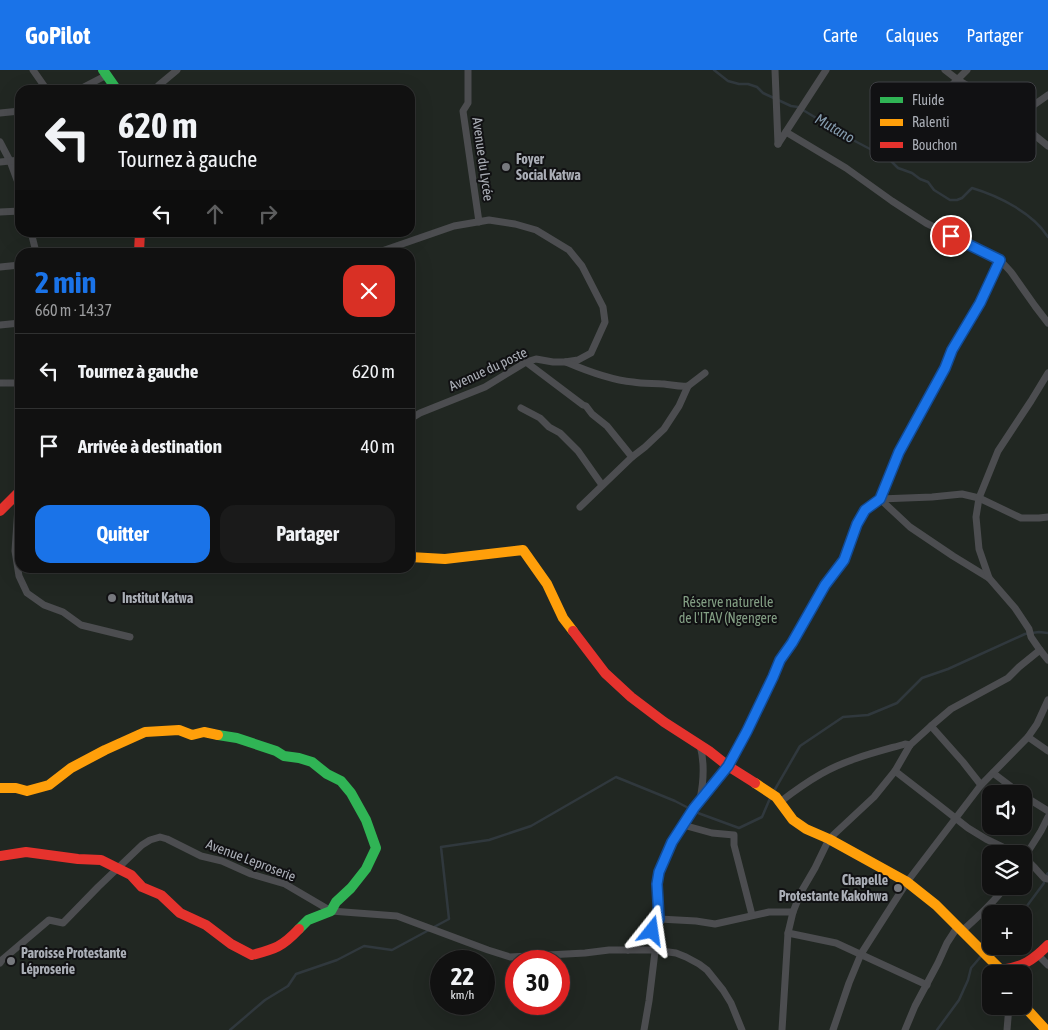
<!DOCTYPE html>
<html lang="fr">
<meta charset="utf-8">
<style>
:root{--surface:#111;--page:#1a1a1a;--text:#f1f3f6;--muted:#9c9d9f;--line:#303131;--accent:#1a73e8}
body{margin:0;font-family:"Asap Condensed",sans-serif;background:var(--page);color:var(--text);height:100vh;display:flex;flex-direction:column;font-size:19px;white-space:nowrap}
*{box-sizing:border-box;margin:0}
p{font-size:16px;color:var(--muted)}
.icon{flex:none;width:28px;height:28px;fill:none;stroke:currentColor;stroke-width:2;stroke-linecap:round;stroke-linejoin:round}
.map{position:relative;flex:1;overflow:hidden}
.side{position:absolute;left:15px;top:178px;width:400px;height:325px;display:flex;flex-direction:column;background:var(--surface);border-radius:15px;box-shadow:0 5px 20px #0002,0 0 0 1px var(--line)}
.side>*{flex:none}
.top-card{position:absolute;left:15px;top:15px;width:400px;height:152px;border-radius:15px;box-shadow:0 5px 20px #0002,0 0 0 1px var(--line);background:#111;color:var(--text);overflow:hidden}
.buttons{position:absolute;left:982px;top:715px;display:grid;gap:10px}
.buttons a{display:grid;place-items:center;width:50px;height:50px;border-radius:10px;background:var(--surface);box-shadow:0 5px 20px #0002,0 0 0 1px var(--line);font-size:25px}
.speed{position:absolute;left:430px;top:880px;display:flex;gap:10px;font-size:25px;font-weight:700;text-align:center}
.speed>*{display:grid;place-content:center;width:65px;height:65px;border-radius:50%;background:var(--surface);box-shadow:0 5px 20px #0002,0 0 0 1px var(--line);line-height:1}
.speed small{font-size:12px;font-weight:400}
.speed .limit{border:8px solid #d22;background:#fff;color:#111}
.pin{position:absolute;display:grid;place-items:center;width:42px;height:42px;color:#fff;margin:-21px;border:2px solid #fff;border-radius:50%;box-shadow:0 1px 5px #0007}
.me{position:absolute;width:55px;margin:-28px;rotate:15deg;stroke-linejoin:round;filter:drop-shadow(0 0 4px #0008)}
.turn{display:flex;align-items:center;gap:18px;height:105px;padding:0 20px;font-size:22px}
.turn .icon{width:65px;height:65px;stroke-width:2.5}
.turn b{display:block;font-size:35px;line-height:42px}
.lanes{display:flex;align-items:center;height:48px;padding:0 20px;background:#0003;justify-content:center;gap:25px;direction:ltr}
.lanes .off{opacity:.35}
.round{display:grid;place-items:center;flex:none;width:52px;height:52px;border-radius:15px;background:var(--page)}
.head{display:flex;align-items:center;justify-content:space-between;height:85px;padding:0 20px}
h1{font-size:30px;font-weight:700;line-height:38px;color:var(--accent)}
.button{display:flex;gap:10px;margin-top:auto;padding:10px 20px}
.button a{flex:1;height:58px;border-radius:15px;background:var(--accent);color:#fff;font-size:20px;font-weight:700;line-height:58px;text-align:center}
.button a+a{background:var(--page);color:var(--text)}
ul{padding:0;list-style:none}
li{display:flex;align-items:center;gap:15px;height:75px;padding:0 20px;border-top:1px solid var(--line)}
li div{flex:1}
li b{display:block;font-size:19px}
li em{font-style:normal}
header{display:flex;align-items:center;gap:30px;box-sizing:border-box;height:70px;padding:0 25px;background:var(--accent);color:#fff}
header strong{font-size:24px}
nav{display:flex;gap:28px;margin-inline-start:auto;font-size:18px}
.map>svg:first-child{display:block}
</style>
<header>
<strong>GoPilot</strong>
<nav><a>Carte</a><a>Calques</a><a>Partager</a></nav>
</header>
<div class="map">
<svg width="1048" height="960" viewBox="0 0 1048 960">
<rect width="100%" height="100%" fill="#171717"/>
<path fill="#212722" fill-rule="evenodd" d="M0,0H1048V960H0ZM20,20H410V162H20ZM20,182H410V498H20ZM991,724H1024V756H991ZM991,784H1024V816H991ZM991,844H1024V876H991ZM441,891H484V934H441ZM516,891H559V934H516ZM991,904H1024V936H991Z"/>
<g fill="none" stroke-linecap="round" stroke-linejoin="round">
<g stroke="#30383d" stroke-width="2.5">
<path d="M714,0L728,11L739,14H748L757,17L763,23L791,36L798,37L851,69L889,89L898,98L912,103L920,109L928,112L934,120L950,130H957L962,128L972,118C999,126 1033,143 1048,167"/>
<path d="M774,721L800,676L843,647L868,645L897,633L922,608L948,599L1025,564L1039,562L1048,563"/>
<path d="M1021,844L1044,813V808L1048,803"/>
<path d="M434,857L449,849L441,777L489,770L531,756L616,707L675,731L698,743L739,758L762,747L771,726"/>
<path d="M986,880L991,873"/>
<path d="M230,960L265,930L288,916L296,904L337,890L364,876L392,880L429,860"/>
<path d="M937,960L959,930L968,910L971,898L983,884"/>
</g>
<g stroke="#4c4d50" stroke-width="7">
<path d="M33,0L47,20"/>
<path d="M468,0V33L463,41L479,152"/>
<path d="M775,0L778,74"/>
<path d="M945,0L958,10L990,29L1048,76"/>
<path d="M78,20L107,5"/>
<path d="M154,20L159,15L177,0"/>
<path d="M0,43L20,41"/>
<path d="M786,62L846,98L892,131L926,153L1000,190L1011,202L1035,236L1048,253"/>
<path d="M931,71L934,54L947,20L967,0"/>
<path d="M0,72L10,91L20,118"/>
<path d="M778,74L826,0"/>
<path d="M979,75L1006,58L1014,49L1048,25"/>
<path d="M0,92L20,90"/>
<path d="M0,142L20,141"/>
<path d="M31,162L36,182"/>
<path d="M379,182L454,156L489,150L515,154L536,160L569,180L582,196L603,237L605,252L591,283L578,290L565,292H553L536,289L526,292L485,317L420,343L410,349"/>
<path d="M0,197L20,195"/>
<path d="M0,255L20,253"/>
<path d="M526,292L583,335L586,336L592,344L607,356L632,387"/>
<path d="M566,292C587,301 610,310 633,312C643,314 654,313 664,314C673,315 679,317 688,316"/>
<path d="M0,313H20"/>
<path d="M521,338L540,348L549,357L560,363L578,381L602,415"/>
<path d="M410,340L412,347"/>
<path d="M19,422L15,481L19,506L27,523L44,535L63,542L81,555L130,567"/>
<path d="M880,429L910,457L953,486L989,508L1015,538L1029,559L1031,567L1040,580L1048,590"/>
<path d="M880,429L932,427L962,424L979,428L1021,448H1039L1048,447"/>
<path d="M580,437L632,387L645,377L664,359L679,336L688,316L705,303"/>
<path d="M989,508L979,479L976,447L979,428L998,381L1031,331L1048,303"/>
<path d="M931,656L963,692L981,715"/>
<path d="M1028,667L1048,681"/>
<path d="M700,675C705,694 704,710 700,729"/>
<path d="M895,701L935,732L968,758L986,769L1017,784"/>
<path d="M993,703L1021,724"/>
<path d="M1024,726L1048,741"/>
<path d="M780,732C793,722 807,712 821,704C847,689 877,682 905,674L910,675"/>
<path d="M683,755L712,763L734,765V775L752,845"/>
<path d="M1024,787L1035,798L1044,808L1048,809"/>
<path d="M1024,788L1041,761L1048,747"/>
<path d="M659,849L696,851L715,854L769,842H793"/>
<path d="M962,861C978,847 993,833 1006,816"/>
<path d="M788,863L836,873L927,915"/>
<path d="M628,880C639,872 649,866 656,854"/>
<path d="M1038,885L1048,895"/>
<path d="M0,893L2,890L49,850L63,853L98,817L142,775L150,770L160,767L167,769L201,786L222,791L251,804L285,814L331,841L397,846L488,880L510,887L585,883L609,880H654L676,883L686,887L699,894L707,900L723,920L731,933L742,960"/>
<path d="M644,960L649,931L659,849L657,814L659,802L664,789L672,772L694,738L728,696L747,661L773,607L780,590L792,573L825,515L844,489L857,455L865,440L880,429L899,382L945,298L952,280L980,233L1000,190"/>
<path d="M782,960L788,863L793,842L801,822L815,798L829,769L874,727L895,701L910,675L931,656L951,639L1008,608L1019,597L1040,580"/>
<path d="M833,960L849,913L861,884L907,812L981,715L1028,667L1037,654L1048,630"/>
<path d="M905,960L915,936L938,893L947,873L958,856"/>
<path d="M1007,960L1009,936"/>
</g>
<g stroke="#30b455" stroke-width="10">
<path d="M103,0L117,20"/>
<path d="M218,665L237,668L276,681L284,686L299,688L312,692L327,704L341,711L351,723L366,750L376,778L366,799L351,818L336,832L331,841L308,850L299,859"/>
</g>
<g stroke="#ff9f0a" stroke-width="10">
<path d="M410,487L445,489L523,480L547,514L563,548L573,561"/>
<path d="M755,713L776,727L793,750L806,759L829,769L907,812L936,835L1001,900L1003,904"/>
<path d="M0,718H16L27,721L49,715L71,698L105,680L145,662L179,660L192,665L204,662L218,665"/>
<path d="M1024,936L1046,960"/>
</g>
<g stroke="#e5322d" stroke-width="10">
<path d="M139,182L140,162"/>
<path d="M0,441L20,421"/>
<path d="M573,561L605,603L631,627L664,652L709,681L728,696L755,713"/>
<path d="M0,786L26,782L78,789L101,790L131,805L142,817L161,825L180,843L206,855L231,874L252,885C275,879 282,877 299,859"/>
<path d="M1001,900C1023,897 1033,890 1048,875"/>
</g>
</g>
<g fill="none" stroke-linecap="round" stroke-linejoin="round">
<defs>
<path id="route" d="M652,861L659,849L657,814L659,802L672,772L694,738L728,696L747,661L773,607L780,590L792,573L825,515L844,490L857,454L865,440L880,429L899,382L945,298L952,280L980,233L1000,190L951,166"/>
</defs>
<use href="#route" stroke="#114b97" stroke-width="12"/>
<use href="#route" stroke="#1a73e8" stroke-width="9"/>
</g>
<g fill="#77797e" stroke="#111113" stroke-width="2">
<circle cx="506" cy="97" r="5"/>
<circle cx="112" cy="528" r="5"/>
<circle cx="898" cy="818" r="5"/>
<circle cx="11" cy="891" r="5"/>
</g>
<g text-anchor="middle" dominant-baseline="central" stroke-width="4" stroke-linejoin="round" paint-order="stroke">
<g font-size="14" fill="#aaaeb6" stroke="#111113">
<text transform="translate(483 89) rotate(82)">Avenue du Lycée</text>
<text transform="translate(488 299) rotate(-25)">Avenue du poste</text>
<text transform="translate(251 790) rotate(21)">Avenue Leproserie</text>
</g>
<g font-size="14" font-weight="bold" fill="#aaaeb6" stroke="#111113" text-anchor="start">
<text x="516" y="89">Foyer<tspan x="516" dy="16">Social Katwa</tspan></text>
<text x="122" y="528">Institut Katwa</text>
<text x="888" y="810" text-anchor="end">Chapelle<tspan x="888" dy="16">Protestante Kakohwa</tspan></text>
<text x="21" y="883">Paroisse Protestante<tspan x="21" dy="16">Léproserie</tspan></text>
</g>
<g font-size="14" fill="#839f84" stroke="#111113">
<text x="728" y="532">Réserve naturelle<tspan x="728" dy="16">de l'ITAV (Ngengere</tspan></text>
</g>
<g font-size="15" font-style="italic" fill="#859cae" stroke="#111113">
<text transform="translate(835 58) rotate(30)">Mutano</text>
</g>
</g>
<rect x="870" y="12" width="166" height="80" rx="8" fill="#111113" stroke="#3f4044" stroke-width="1"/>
<rect x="880" y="27" width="23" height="6" fill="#30b455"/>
<rect x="880" y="49" width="23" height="7" fill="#ff9f0a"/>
<rect x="880" y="72" width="23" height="6" fill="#e5322d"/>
<g font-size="14" fill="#aaaeb6">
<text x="912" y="35">Fluide</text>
<text x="912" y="57">Ralenti</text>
<text x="912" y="80">Bouchon</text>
</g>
</svg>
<div class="buttons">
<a><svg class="icon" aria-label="sound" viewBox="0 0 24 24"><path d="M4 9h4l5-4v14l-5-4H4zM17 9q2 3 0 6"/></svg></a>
<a><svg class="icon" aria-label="layers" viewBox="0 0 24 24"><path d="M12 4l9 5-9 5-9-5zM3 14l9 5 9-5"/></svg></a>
<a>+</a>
<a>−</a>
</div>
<div class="speed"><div>22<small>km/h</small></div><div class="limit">30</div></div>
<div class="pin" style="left:951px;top:166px;background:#d93025"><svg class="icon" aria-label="arrive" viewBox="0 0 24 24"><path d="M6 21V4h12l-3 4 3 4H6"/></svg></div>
<svg class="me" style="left:652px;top:861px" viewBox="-20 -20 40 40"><path d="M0-17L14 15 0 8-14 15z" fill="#1a73e8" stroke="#fff" stroke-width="4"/></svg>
<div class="top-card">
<div class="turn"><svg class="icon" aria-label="left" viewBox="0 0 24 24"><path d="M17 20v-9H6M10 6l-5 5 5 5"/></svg><div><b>620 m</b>Tournez à gauche</div></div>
<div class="lanes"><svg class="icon" aria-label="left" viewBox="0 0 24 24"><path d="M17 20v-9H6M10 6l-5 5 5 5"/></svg><svg class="icon off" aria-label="ahead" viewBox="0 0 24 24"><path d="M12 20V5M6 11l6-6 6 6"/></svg><svg class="icon off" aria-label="right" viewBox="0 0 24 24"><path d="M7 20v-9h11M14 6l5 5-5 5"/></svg></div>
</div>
<section class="side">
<div class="head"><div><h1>2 min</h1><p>660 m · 14:37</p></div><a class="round" style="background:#d93025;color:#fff"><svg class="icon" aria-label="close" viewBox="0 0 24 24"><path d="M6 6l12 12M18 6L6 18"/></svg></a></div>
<ul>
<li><svg class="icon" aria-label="left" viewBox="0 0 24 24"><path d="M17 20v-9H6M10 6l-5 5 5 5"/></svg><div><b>Tournez à gauche</b></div><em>620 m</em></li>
<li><svg class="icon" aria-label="arrive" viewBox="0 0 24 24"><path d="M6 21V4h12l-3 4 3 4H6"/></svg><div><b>Arrivée à destination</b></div><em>40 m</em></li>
</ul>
<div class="button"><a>Quitter</a><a>Partager</a></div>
</section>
</div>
